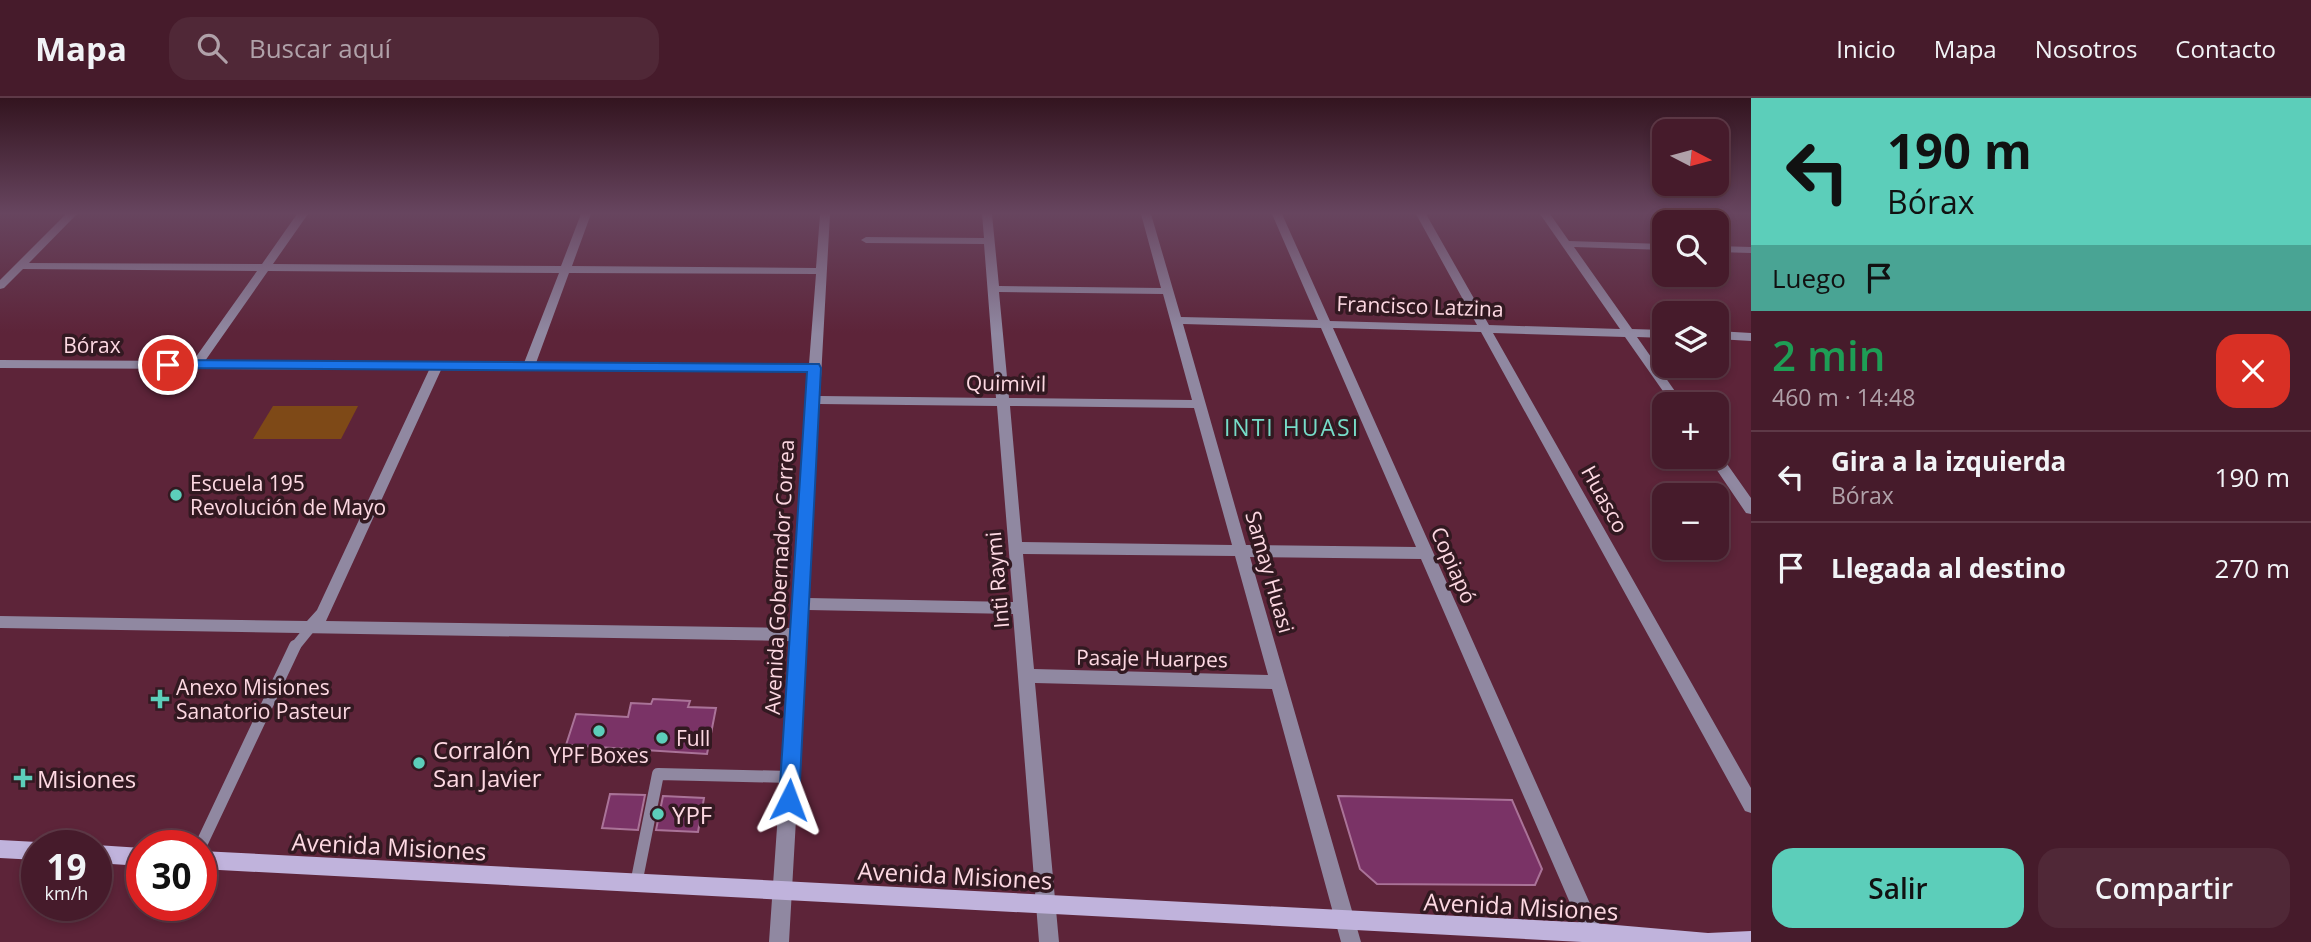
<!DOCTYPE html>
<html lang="es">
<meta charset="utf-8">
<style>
:root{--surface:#461b2b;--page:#502837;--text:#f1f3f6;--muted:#b0a1a9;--line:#5e3947;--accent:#5cceba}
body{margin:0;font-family:"Open Sans",sans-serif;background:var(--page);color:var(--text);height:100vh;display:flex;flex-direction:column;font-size:26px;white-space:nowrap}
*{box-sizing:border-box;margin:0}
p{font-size:23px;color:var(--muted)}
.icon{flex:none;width:38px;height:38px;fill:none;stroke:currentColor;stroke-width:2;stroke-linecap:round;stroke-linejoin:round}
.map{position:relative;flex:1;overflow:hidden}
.drawer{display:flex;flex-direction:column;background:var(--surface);width:560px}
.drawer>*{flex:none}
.guide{background:#5cceba;color:#111;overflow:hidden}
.needle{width:46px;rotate:96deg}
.tools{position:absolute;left:1652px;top:21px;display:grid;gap:14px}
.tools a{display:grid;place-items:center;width:77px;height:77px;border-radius:14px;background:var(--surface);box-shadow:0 4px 10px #0003,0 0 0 2px var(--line);font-size:35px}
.speed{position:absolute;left:21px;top:732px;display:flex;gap:14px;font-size:35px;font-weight:700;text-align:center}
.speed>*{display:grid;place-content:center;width:91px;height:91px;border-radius:50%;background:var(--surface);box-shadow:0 4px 10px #0003,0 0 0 2px var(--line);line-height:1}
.speed small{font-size:18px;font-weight:400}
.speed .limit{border:10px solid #d22;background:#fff;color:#111}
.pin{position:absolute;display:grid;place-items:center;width:60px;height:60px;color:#fff;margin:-30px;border:4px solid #fff;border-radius:50%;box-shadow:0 2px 7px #0007}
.me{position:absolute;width:77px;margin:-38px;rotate:3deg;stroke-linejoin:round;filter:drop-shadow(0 0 5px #0008)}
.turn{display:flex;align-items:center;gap:24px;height:147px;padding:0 21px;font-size:32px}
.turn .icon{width:91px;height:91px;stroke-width:2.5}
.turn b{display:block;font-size:49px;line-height:60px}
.then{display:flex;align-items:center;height:66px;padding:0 21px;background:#0003;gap:14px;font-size:26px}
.round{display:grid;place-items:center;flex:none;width:74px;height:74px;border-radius:21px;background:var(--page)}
.head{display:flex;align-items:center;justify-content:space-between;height:119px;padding:0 21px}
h1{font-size:42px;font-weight:600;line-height:52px;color:#1e9e55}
.button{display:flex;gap:14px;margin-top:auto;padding:14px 21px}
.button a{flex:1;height:80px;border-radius:21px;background:var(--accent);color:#111;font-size:28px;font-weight:600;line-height:80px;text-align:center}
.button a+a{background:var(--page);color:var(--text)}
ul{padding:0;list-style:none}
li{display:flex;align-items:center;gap:21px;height:91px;padding:0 21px;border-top:2px solid var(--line)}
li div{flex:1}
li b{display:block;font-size:26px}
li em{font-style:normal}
header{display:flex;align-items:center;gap:42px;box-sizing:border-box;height:98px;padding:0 35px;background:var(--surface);border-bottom:2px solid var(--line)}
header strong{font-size:33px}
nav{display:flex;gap:38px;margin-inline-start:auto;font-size:24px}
.search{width:490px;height:63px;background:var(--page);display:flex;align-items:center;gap:18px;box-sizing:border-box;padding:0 24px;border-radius:21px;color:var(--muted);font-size:26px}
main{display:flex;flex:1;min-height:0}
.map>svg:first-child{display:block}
</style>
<header>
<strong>Mapa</strong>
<div class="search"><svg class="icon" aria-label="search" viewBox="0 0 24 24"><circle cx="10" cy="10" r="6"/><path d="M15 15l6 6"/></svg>Buscar aquí</div>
<nav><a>Inicio</a><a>Mapa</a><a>Nosotros</a><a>Contacto</a></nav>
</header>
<main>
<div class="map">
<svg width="1751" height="844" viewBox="0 0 1751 844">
<rect width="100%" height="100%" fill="#5d2439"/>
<path fill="#7e4917" d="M273,308H358L341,341H253Z"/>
<g fill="#7a3366" stroke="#aa7398" stroke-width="2">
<path d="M653,601L690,603L688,609L716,610L707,656L566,647L576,616L628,619L631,605L651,606Z"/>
<path d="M610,696L645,697L638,732L602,730Z"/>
<path d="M663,698L704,700L698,734L656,732Z"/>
<path d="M1338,698L1512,702L1542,771L1535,787L1377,786L1360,771Z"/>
</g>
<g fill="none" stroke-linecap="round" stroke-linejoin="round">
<path stroke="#9088a1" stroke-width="10" d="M294,550L311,529"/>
<g stroke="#9088a1" stroke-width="12">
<path d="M201,747L295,548"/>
<path d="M636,786L658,676L790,679"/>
</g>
<g fill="#9088a1" fill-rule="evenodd">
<path d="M66,116H77L29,165L262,166L297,116H308L273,166L561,168L581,116H591L572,168L816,170L820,116H830L820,298L996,300L984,146L866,145L861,142L866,139L984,140L982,116H992L999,188L1161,190L1141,116H1151L1181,219L1318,222L1272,116H1282L1330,223L1477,227L1416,116H1426L1489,227L1620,231L1540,116H1550L1569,143L1664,146V152L1574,149L1632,231L1664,232V240L1637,239L1684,306H1672L1625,239L1493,235L1751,690V715L1745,713L1481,234L1333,230L1600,828L1603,835L1600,842L1594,844L1586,842L1421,461L1250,459L1361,844H1341L1272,591L1035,585L1059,844H1039L1013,516L808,512L789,844H769L790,543L0,530V518L307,523L317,512L429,272L0,270V262L193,263L257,173L23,171L4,190L0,191V182ZM268,173L559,175L524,265L205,263ZM569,175L816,176L809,266L536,265ZM999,194L1163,196L1192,302L1009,300ZM1183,226L1321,230L1416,449L1246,447ZM441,272L809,274L791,530L326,523ZM819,306L997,308L1013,504L808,500ZM1010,308L1194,310L1232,447L1022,444ZM1023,456L1235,458L1268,577L1034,571Z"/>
<path d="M1717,148L1751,149V155L1717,154Z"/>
<path d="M1717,233L1751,235V243L1717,241Z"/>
<path d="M1717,355L1720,356L1751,400V416L1746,415L1708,359H1717Z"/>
</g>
<g fill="#c0b3dc" fill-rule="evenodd">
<path d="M0,742L37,744L44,747H37V762L0,760Z"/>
<path d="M95,747H96L142,750V768L96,765Z"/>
<path d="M201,753L1593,825L1708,835L1751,833V844H1582L201,771Z"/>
</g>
</g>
<linearGradient id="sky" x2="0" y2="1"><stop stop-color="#33141f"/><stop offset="0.49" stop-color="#67455f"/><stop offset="1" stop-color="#67455f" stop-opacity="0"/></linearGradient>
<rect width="1751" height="235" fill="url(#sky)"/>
<path fill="#1a73e8" stroke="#114b97" stroke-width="2" d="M168,262L819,266L821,270L799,702L796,709L789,712L782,709L779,702L807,274L163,270L161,267Z"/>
<g fill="#5cceba" stroke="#321921" stroke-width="2.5">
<circle cx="176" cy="397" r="7"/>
<path d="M156.5 590.5h7v7h7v7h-7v7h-7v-7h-7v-7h7z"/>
<circle cx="599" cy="633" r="7"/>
<circle cx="662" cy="640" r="7"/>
<circle cx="419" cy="665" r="7"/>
<path d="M19.5 669.5h7v7h7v7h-7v7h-7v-7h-7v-7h7z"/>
<circle cx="658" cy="716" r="7"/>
</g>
<g text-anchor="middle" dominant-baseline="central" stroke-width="7" stroke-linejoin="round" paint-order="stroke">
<g font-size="21" fill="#fdd8e2" stroke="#321921">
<text transform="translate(1420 208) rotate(2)">Francisco Latzina</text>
<text x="92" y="247">Bórax</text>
<text transform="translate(1006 285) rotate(1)">Quimivil</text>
<text transform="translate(1605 401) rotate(61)">Huasco</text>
<text transform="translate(1454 467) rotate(66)">Copiapó</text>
<text transform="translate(1270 474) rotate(74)">Samay Huasi</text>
<text transform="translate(779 479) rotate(-87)">Avenida Gobernador Correa</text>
<text transform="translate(997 482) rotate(-95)">Inti Raymi</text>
<text transform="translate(1152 560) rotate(1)">Pasaje Huarpes</text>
</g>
<g font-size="21" fill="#fdd8e2" stroke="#321921" text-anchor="start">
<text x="190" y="385">Escuela 195<tspan x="190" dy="24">Revolución de Mayo</tspan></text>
<text x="176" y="589">Anexo Misiones<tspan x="176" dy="24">Sanatorio Pasteur</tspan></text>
<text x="676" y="640">Full</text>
<text x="599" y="657" text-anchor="middle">YPF Boxes</text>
</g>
<g font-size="23" letter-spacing="2" fill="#76dcc8" stroke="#321921">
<text x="1292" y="329">INTI HUASI</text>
</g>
<g font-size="24" fill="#fdd8e2" stroke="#321921" text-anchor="start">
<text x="433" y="651">Corralón<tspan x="433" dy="28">San Javier</tspan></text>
<text x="37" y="680">Misiones</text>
<text x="672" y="716">YPF</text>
</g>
<g font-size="24" fill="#fdd8e2" stroke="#321921">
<text transform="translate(389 748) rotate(3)">Avenida Misiones</text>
<text transform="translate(955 777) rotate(3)">Avenida Misiones</text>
<text transform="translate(1521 808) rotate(3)">Avenida Misiones</text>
</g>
</g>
</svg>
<div class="tools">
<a><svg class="needle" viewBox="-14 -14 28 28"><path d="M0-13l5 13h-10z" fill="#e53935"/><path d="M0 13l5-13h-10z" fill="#b0a1a9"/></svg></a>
<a><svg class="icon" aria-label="search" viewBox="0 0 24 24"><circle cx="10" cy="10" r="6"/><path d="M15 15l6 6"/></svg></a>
<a><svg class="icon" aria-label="layers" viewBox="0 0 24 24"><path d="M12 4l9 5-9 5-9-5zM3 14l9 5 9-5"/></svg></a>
<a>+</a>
<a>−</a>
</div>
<div class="speed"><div>19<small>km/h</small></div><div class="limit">30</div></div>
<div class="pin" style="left:168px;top:267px;background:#d93025"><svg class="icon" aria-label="arrive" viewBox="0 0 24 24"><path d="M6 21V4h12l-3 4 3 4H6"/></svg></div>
<svg class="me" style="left:789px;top:702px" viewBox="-20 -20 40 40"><path d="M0-17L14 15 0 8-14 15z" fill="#1a73e8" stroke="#fff" stroke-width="4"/></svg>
</div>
<section class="drawer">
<div class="guide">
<div class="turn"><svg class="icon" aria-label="left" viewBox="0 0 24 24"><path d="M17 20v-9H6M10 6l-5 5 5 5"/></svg><div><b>190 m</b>Bórax</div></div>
<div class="then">Luego<svg class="icon" aria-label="arrive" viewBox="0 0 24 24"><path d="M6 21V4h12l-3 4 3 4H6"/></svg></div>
</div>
<div class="head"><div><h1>2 min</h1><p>460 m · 14:48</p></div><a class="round" style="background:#d93025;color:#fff"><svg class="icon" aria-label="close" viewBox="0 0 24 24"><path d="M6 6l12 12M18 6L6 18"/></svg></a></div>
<ul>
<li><svg class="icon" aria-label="left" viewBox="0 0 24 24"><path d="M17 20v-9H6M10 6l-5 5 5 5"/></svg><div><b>Gira a la izquierda</b><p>Bórax</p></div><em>190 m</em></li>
<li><svg class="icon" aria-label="arrive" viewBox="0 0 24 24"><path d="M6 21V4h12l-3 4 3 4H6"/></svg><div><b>Llegada al destino</b></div><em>270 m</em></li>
</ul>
<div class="button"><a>Salir</a><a>Compartir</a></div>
</section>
</main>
